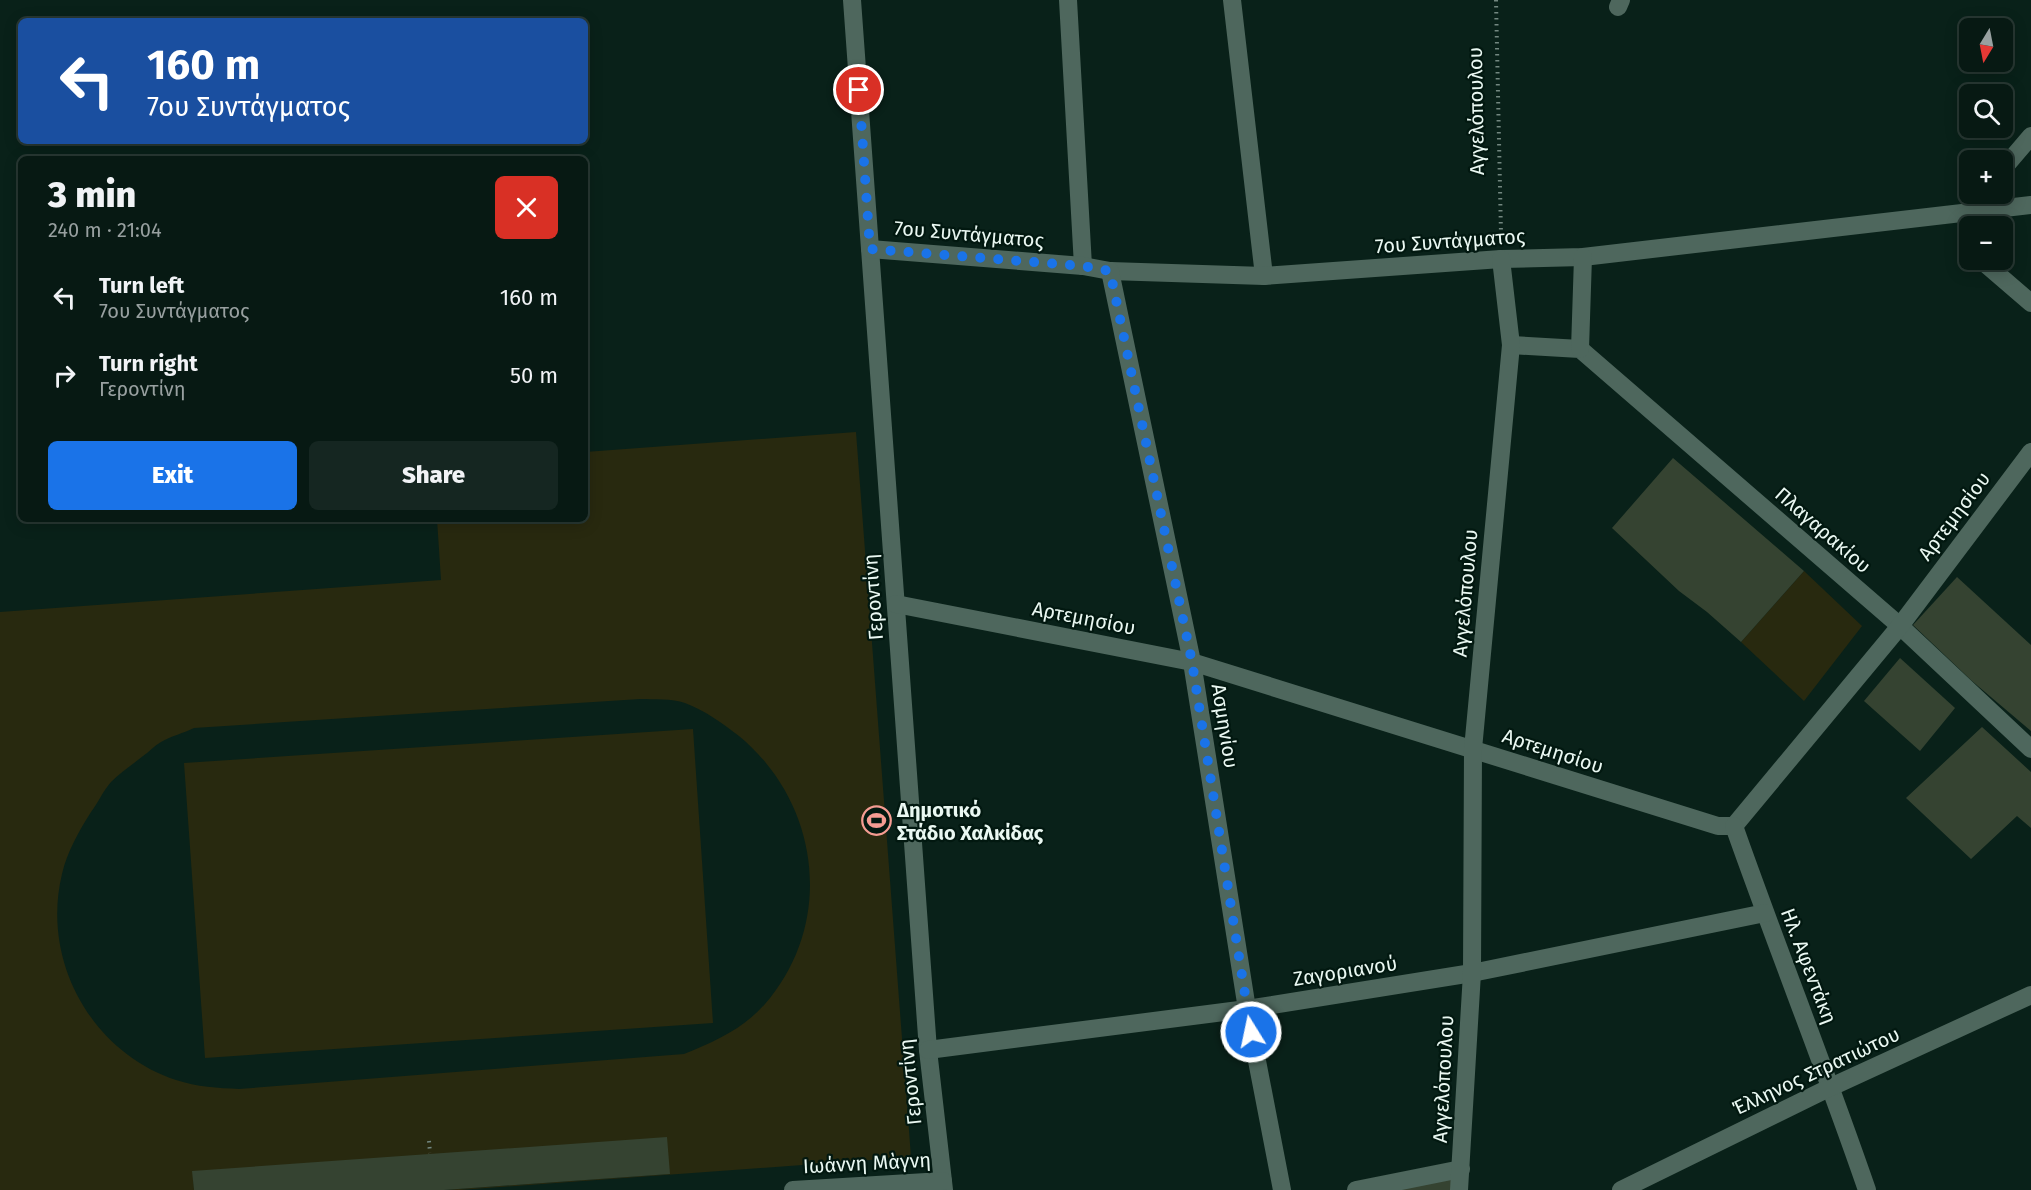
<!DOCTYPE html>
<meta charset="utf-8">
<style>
:root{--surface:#071913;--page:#152621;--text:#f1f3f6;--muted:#98a0a0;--line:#283833;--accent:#1a73e8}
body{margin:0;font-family:"Fira Sans",sans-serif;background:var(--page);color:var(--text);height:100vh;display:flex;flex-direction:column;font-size:22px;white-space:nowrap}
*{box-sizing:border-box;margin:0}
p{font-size:20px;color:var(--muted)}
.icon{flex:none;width:33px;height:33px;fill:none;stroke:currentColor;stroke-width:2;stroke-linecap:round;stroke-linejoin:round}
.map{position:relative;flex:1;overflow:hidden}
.side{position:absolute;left:18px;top:156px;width:570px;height:366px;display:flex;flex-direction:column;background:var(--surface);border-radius:9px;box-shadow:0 3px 15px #0003,0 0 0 2px var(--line)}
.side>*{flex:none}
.banner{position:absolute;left:18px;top:18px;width:570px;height:126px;border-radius:9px;box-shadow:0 3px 15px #0003,0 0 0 2px var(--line);background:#1a4fa0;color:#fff;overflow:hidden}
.needle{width:39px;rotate:190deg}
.tools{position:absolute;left:1959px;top:18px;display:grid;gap:12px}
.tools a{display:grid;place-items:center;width:54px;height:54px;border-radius:9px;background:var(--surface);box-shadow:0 3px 15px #0003,0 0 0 2px var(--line);font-size:30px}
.pin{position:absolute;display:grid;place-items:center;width:51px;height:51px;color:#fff;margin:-26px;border:3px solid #fff;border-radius:50%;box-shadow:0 2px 6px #0007}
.me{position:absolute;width:66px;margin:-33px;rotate:350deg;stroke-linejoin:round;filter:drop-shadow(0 0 4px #0008)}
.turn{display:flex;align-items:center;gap:21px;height:126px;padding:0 30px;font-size:27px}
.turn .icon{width:78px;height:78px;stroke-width:2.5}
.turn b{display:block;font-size:42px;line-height:51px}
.round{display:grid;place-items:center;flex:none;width:63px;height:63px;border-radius:9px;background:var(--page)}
.head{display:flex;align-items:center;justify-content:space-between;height:102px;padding:0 30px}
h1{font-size:36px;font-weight:800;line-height:45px}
.button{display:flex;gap:12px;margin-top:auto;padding:12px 30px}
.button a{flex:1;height:69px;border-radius:9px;background:var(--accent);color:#fff;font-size:24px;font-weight:800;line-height:69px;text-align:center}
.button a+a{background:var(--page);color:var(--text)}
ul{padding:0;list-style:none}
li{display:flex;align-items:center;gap:18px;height:78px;padding:0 30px}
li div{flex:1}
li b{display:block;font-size:22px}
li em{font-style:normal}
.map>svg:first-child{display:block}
</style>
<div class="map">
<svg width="2031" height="1190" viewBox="0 0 2031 1190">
<rect width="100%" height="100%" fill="#092119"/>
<g fill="#28290f" fill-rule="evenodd">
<path d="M856,432L911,1157L459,1190H444L669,1174L193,1171L194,1190H0V612L441,580L437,519H585V452ZM640,699C654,700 672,698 685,703C706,711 722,723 739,736C821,804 835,923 765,1004C743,1029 714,1042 684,1054L239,1089C218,1088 197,1087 176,1080C91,1052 41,960 62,874C67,852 79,831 91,812C98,803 103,791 111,782C121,772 132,765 143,756C149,752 154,746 161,742C171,736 184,733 194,728Z"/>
<path d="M1804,571L1862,626L1804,701L1741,642Z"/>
<path d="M693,729L713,1023L205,1058L184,763Z"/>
</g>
<g fill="#354331">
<path d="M1673,458L1804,571L1741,642L1707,612L1679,591L1612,528Z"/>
<path d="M1957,577L2031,645V731L1972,681L1913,625Z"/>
<path d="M1900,658L1955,708L1920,751L1864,701Z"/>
<path d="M1982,727L2031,772V828L2017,816L1971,859L1906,798Z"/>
<path d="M667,1137L670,1174L444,1190H194L192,1171Z"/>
<path d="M1461,1169L1459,1190H1361Z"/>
</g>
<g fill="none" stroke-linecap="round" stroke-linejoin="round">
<g stroke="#738780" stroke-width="4" stroke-dasharray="1.5 4.5" stroke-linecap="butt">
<path d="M1496,0L1501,234"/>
<path d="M429,1141L430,1153"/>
</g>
<g stroke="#4e675d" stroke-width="18">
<path d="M852,0L928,1050L944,1190"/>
<path d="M1068,0L1083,266"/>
<path d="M1232,0L1264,276"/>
<path d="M1618,7L1621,0"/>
<path d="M2002,170L2031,136"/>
<path d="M1970,239L1965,214L1982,194"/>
<path d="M870,249L1083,266L1110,271L1264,276L1501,259L1583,257L2031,205"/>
<path d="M1981,260L2031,303"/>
<path d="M1110,271L1192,662L1247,1009L1282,1190"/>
<path d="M1511,345L1580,349L1900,626L2031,749"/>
<path d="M1580,349L1583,257"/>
<path d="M896,604L1192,662L1718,826H1734L1900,626L2031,452"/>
<path d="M1734,826C1777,948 1825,1068 1867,1190"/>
<path d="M928,1050L1247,1009L1472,973L1765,913"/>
<path d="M793,1190L943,1181"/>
<path d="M1356,1190L1461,1169"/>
<path d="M1459,1190L1472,973L1473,749L1511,345L1501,259"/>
<path d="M1621,1190L1831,1087L2031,995"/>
</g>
</g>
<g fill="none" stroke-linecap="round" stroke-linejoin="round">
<path stroke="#1a73e8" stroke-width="10" stroke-dasharray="0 18" d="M859,90L870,249L1083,266L1110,271L1192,662L1251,1032"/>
</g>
<defs>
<symbol id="stadium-ring" viewBox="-11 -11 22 22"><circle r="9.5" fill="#021810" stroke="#f59c92" stroke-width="1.5"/><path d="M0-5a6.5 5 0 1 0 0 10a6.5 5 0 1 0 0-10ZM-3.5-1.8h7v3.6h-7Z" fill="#f59c92"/></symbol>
</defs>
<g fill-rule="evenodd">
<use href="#stadium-ring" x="860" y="804" width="33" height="33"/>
</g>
<g text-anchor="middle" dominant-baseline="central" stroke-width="4.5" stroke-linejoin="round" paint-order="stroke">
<g font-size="20" fill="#eaf8f2" stroke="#021810">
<text transform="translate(1476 111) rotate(-91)">Αγγελόπουλου</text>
<text transform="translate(969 234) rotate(5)">7ου Συντάγματος</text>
<text transform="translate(1450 241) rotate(-4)">7ου Συντάγματος</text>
<text transform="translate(1954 516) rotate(-53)">Αρτεμησίου</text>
<text transform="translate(1823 530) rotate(41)">Πλαγαρακίου</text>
<text transform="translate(1465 593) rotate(-85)">Αγγελόπουλου</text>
<text transform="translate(873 597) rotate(-94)">Γεροντίνη</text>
<text transform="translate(1084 618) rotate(11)">Αρτεμησίου</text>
<text transform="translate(1225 726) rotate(81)">Ασμηνίου</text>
<text transform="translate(1553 751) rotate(18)">Αρτεμησίου</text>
<text transform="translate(1809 966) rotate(69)">Ηλ. Αφεντάκη</text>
<text transform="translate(1345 971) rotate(-9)">Ζαγοριανού</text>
<text transform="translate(1816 1071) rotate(-25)">Έλληνος Στρατιώτου</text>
<text transform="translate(1443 1079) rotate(-87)">Αγγελόπουλου</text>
<text transform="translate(910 1082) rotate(-96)">Γεροντίνη</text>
<text transform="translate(867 1163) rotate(-3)">Ιωάννη Μὰγνη</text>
</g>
<g font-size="20" font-weight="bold" fill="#eaf8f2" stroke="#021810" text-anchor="start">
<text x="897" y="810">Δημοτικό<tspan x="897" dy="23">Στάδιο Χαλκίδας</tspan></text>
</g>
</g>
</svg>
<div class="tools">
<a><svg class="needle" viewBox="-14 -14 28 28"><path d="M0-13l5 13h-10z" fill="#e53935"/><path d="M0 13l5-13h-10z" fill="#98a0a0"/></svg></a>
<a><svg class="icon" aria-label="search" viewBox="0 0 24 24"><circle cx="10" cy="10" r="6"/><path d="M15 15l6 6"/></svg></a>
<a>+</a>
<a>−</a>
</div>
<div class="pin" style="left:859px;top:90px;background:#d93025"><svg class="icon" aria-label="arrive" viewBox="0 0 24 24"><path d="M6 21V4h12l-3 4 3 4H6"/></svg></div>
<svg class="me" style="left:1251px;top:1032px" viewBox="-20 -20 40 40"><circle r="17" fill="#1a73e8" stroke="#fff" stroke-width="3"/><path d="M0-11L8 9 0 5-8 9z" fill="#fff"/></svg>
<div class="banner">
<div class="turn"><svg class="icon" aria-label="left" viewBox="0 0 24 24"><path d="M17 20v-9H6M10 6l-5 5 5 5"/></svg><div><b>160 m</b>7ου Συντάγματος</div></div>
</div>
<section class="side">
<div class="head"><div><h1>3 min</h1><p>240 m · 21:04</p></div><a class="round" style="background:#d93025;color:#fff"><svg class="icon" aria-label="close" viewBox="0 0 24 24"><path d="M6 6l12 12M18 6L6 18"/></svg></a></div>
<ul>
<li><svg class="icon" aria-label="left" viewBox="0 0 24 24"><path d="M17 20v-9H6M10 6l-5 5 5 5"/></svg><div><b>Turn left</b><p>7ου Συντάγματος</p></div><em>160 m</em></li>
<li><svg class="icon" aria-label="right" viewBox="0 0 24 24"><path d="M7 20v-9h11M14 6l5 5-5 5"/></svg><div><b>Turn right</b><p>Γεροντίνη</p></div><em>50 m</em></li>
</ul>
<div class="button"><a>Exit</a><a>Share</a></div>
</section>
</div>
